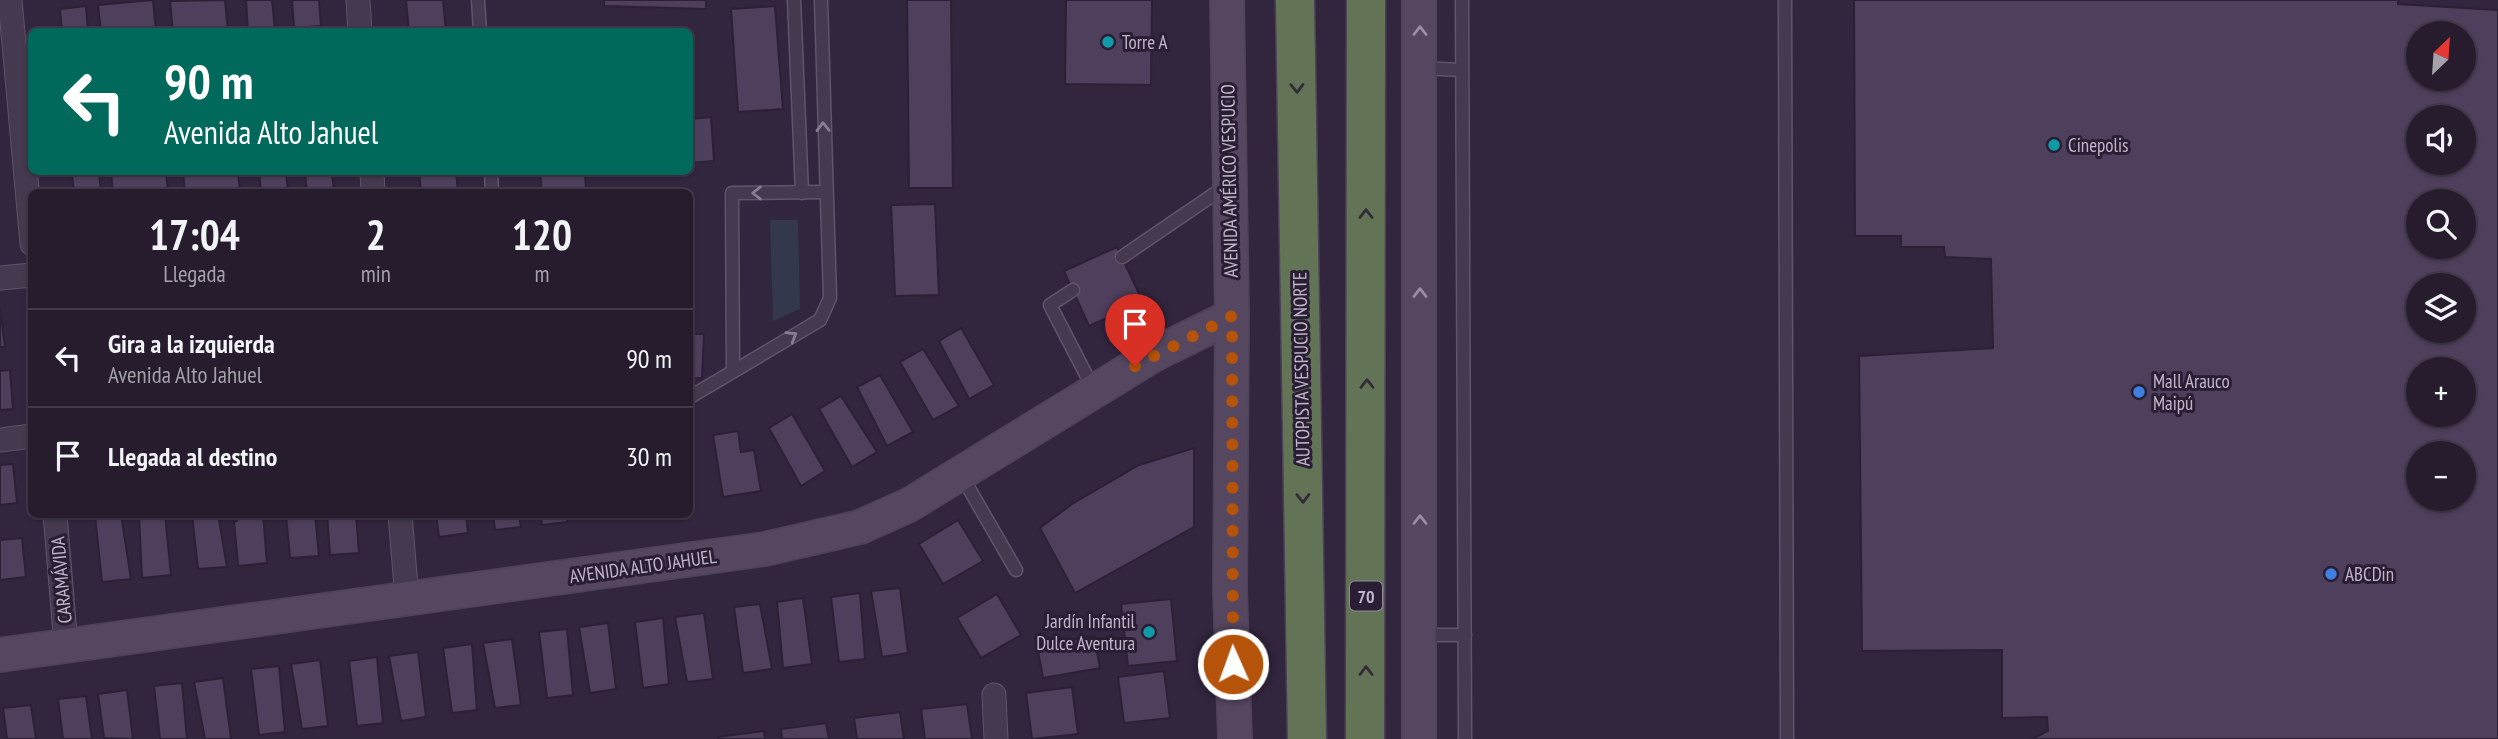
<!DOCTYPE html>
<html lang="es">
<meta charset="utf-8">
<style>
:root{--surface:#261c2e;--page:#32293a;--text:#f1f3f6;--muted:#a4a1aa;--line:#423a4a}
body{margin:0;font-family:"PT Sans Narrow",sans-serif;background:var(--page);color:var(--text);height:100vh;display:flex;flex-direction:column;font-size:26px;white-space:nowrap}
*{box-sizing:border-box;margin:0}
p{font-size:23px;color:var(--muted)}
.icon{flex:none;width:38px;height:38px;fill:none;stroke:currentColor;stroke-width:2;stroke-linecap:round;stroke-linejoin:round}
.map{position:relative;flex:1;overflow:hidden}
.panel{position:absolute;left:28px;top:189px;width:665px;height:329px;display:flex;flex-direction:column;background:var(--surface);border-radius:10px;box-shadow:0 2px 5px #0004,0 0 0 2px var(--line)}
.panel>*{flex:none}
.guide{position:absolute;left:28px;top:28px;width:665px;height:147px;border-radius:10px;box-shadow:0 2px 5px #0004,0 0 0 2px var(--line);background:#00695c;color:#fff;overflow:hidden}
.needle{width:46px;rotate:25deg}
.tools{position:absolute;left:2406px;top:21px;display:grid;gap:14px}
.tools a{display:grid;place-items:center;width:70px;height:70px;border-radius:50%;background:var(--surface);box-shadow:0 2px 5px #0004,0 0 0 2px var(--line);font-size:35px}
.pin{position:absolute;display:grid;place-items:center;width:60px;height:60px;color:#fff;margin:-72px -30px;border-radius:50% 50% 50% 0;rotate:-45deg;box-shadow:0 0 7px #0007}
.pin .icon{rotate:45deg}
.me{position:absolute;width:77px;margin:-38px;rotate:358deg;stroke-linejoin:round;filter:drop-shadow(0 0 5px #0008)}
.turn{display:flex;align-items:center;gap:24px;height:147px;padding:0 21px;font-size:32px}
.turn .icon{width:91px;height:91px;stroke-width:2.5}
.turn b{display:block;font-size:49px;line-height:60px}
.eta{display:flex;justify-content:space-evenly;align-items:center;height:119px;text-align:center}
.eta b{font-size:42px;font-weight:700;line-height:49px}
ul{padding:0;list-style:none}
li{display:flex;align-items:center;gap:21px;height:98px;padding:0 21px;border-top:2px solid var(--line)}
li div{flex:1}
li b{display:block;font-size:26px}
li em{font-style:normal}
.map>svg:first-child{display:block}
</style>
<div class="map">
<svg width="2498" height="739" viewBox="0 0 2498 739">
<rect width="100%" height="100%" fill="#32253e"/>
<g fill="#34384d">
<path d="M690,195H694L695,300H690Z"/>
<path d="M770,220H798L800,309L773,321Z"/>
</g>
<g fill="#4e3f5c" stroke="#2b2035" stroke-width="2" fill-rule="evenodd">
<path d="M153,0L156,32H101L98,5Z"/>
<path d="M225,0L228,32H173L170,1Z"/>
<path d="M246,0H272L275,30L248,32Z"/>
<path d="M292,0H319L321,26L294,28Z"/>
<path d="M406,0H443L446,32H409Z"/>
<path d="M604,0H706V9L604,6Z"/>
<path d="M907,0H951L953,188H909Z"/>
<path d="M1066,0H1152L1151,85L1065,84Z"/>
<path d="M1854,0H2398V4L2498,10V739H2032L2048,731L2047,717L2002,718V650L1862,651L1859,356L1993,348L1991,259L1945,257L1944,247H1901V236H1855ZM2418,33H2464V79H2418ZM2418,117H2464V163H2418ZM2418,201H2464V247H2418ZM2418,285H2464V331H2418ZM2418,369H2464V415H2418ZM2418,453H2464V499H2418Z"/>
<path d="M86,6L88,32H62L60,9Z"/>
<path d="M775,6L783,109L738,112L731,9Z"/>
<path d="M711,117L714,161L690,163V119Z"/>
<path d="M111,172H166L168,192H113Z"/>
<path d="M183,172H238L240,192H185Z"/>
<path d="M259,172H286L288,192H261Z"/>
<path d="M305,172H332L334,192H307Z"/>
<path d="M419,172H456L458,192H421Z"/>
<path d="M540,172H585L586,192H542Z"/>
<path d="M99,173L101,192H74L72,175Z"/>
<path d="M935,204L939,295L895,296L891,205Z"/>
<path d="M1117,247L1143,302L1089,326L1064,271Z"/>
<path d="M0,308L5,347H0Z"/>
<path d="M961,328L994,385L969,399L939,341Z"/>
<path d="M690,334H704L702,378H690Z"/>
<path d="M923,349L959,406L933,420L900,362Z"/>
<path d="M10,370L13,409L0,410V371Z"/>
<path d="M880,375L913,432L887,446L857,387Z"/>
<path d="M841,396L877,452L852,467L819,409Z"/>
<path d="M792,414L825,471L801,486L769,428Z"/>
<path d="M738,431L741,452L754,450L761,491L723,497L713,435Z"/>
<path d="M1194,448V527L1075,593L1040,528L1072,504L1139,465Z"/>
<path d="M13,464L17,503L0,505V465Z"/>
<path d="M121,514L131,579L102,582L95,516Z"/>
<path d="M139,514H165L171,575L142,578Z"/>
<path d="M192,514H218L227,567L198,569Z"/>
<path d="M236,514H263L267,563L238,566L234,521H237Z"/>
<path d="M286,514H315L319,556L290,558Z"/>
<path d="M327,514H356L359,553L330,555Z"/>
<path d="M436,514H466L468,533L439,537Z"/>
<path d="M493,514H519L521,527L495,530Z"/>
<path d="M540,514H567V522L542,525Z"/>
<path d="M958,520L983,561L943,584L919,544Z"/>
<path d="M22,538L26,577L0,580V540Z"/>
<path d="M900,588L908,653L882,657L871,591Z"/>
<path d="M860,593L865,659L839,662L831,597Z"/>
<path d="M997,594L1021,635L981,658L957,618Z"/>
<path d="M803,598L812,664L783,668L777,602Z"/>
<path d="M1171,599L1177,661L1128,666L1121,604Z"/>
<path d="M760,604L772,669L743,673L734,607Z"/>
<path d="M704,613L713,679L687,682L675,617Z"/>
<path d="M663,618L669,684L643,688L635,622Z"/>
<path d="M608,623L616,689L590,693L579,627Z"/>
<path d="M567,629L573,695L547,698L539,632Z"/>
<path d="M1094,636L1100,668L1043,678L1037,646Z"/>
<path d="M512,639L521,705L495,708L483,643Z"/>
<path d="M472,644L477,710L452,713L443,648Z"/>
<path d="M418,652L426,717L401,721L389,656Z"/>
<path d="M377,657L383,723L357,726L349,661Z"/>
<path d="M320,660L328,726L302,729L291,664Z"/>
<path d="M279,666L285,732L259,735L251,669Z"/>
<path d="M1164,671L1170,718L1124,723L1118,677Z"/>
<path d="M223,678L231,739H205L194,682Z"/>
<path d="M182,683L187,739H160L154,686Z"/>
<path d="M1072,687L1078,734L1032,739L1026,693Z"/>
<path d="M127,690L133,739L104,738L98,694Z"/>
<path d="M86,696L92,739H63L58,699Z"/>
<path d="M967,704L972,739H925L921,709Z"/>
<path d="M31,705L36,739H7L3,708Z"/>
<path d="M900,712L904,739H857L854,718Z"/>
<path d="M826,723L829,739H782L781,729Z"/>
<path d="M764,731L765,739H718V737Z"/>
</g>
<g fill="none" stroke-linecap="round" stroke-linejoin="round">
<defs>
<g id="lane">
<path d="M478,0L480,32"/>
<path d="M794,0L802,193"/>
<path d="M1462,0L1465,739"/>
<path d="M1785,0L1787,739"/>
<path d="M1421,68L1462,70"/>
<path d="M491,172L492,192"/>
<path d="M1122,257L1226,186"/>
<path d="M1073,290L1050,305L1094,390"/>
<path d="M733,371L732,193L825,192"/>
<path d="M690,397L820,320L830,298L821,0"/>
<path d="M960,473L1016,570"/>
<path d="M1420,635H1465"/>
</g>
<g id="street">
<path d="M10,0L32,244"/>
<path d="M358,0L360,32"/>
<path d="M372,172L373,192"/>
<path d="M0,278L32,275"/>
<path d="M0,440L32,436"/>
<path d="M55,514L66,646"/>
<path d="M400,514L407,599"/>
<path d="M994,695L996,739"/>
</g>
<g id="secondary">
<path d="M1227,0L1232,316L1230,590L1235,739"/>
<path d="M1419,0V739"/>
<path d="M0,655L765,549L860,527L909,505L1155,354L1232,316"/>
</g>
<g id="highway">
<path d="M1295,0L1307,739"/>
<path d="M1365,739L1366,0"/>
</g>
</defs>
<use href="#lane" stroke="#5f5469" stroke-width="15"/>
<use href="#street" stroke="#5f5469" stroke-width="25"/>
<use href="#secondary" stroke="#4d4257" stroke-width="36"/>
<use href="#highway" stroke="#4c4156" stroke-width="41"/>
<use href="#lane" stroke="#44394e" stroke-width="12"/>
<use href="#street" stroke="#44394e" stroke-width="23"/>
<use href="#secondary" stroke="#564761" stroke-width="33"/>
<use href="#highway" stroke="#637456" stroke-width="38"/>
</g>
<defs><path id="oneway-chevron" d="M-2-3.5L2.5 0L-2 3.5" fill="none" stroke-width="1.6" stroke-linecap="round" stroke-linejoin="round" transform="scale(1.75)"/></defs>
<g stroke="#9b8ea5">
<use href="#oneway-chevron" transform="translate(1420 31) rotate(-90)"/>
<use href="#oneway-chevron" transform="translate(1420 293) rotate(-90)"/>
<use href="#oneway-chevron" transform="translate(1420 520) rotate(-90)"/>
</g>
<g stroke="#322b38">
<use href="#oneway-chevron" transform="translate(1297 88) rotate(89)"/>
<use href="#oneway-chevron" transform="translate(1366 214) rotate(-90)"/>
<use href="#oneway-chevron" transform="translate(1367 384) rotate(-90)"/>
<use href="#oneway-chevron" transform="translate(1303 498) rotate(89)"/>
<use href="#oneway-chevron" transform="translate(1366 671) rotate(-90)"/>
</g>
<g stroke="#887d92">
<use href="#oneway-chevron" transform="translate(823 127) rotate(-91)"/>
<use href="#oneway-chevron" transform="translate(757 193) rotate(180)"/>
<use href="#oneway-chevron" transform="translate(792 336) rotate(-31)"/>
</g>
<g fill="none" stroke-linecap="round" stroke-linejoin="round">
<path stroke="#b45309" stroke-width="12" stroke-dasharray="0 21.6" d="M1135,366L1232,316L1233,664"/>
</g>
<g fill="#0f9aa8" stroke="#291e33" stroke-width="2.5">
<circle cx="1108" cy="42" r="7"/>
<circle cx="2054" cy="145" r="7"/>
<circle cx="1149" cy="632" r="7"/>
</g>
<g fill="#3f7fe0" stroke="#291e33" stroke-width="2.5">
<circle cx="2139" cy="392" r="7"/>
<circle cx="2331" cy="574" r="7"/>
</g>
<g text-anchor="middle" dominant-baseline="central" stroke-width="6" stroke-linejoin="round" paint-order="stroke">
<rect fill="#291e33" stroke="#93889c" stroke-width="2" x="1350" y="581.5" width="32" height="29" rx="5"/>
<g font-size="18" font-weight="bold" fill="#c0b5c9">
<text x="1366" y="596">70</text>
</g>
<g font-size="19" fill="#c0b5c9" stroke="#291e33" text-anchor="start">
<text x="1122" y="42">Torre A</text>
<text x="2068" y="145">Cinepolis</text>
<text x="2153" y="381">Mall Arauco<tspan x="2153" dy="22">Maipú</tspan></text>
<text x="2345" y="574">ABCDin</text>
<text x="1135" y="621" text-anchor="end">Jardín Infantil<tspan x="1135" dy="22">Dulce Aventura</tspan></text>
</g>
<g font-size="19" fill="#c0b5c9" stroke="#291e33">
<text transform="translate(1229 181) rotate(-91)">AVENIDA AMÉRICO VESPUCIO</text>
<text transform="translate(1301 369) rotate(-91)">AUTOPISTA VESPUCIO NORTE</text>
<text transform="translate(643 566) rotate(-8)">AVENIDA ALTO JAHUEL</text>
<text transform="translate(61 580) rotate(-95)">CARAMÁVIDA</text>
</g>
</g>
</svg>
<div class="tools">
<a><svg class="needle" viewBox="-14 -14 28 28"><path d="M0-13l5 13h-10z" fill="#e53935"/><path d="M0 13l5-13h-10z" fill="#a4a1aa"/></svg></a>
<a><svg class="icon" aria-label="sound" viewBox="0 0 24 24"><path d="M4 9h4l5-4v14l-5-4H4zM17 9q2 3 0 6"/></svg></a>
<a><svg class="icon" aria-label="search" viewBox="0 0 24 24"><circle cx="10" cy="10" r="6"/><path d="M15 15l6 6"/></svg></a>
<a><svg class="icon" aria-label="layers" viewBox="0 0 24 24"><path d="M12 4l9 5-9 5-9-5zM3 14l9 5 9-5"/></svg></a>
<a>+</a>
<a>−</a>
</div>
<div class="pin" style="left:1135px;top:366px;background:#d93025"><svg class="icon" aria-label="arrive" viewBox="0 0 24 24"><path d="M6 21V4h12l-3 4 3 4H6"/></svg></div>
<svg class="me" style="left:1233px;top:664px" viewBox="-20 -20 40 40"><circle r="17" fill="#b45309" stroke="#fff" stroke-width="3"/><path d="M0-11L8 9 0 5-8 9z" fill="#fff"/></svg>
<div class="guide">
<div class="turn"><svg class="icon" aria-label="left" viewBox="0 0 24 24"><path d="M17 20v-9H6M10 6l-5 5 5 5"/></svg><div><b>90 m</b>Avenida Alto Jahuel</div></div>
</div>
<section class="panel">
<div class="eta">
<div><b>17:04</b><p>Llegada</p></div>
<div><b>2</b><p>min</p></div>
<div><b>120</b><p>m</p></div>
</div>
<ul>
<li><svg class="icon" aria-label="left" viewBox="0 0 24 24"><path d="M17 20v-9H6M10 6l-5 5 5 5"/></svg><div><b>Gira a la izquierda</b><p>Avenida Alto Jahuel</p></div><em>90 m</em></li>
<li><svg class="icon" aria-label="arrive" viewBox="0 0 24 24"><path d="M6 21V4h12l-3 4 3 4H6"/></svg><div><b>Llegada al destino</b></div><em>30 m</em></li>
</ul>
</section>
</div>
